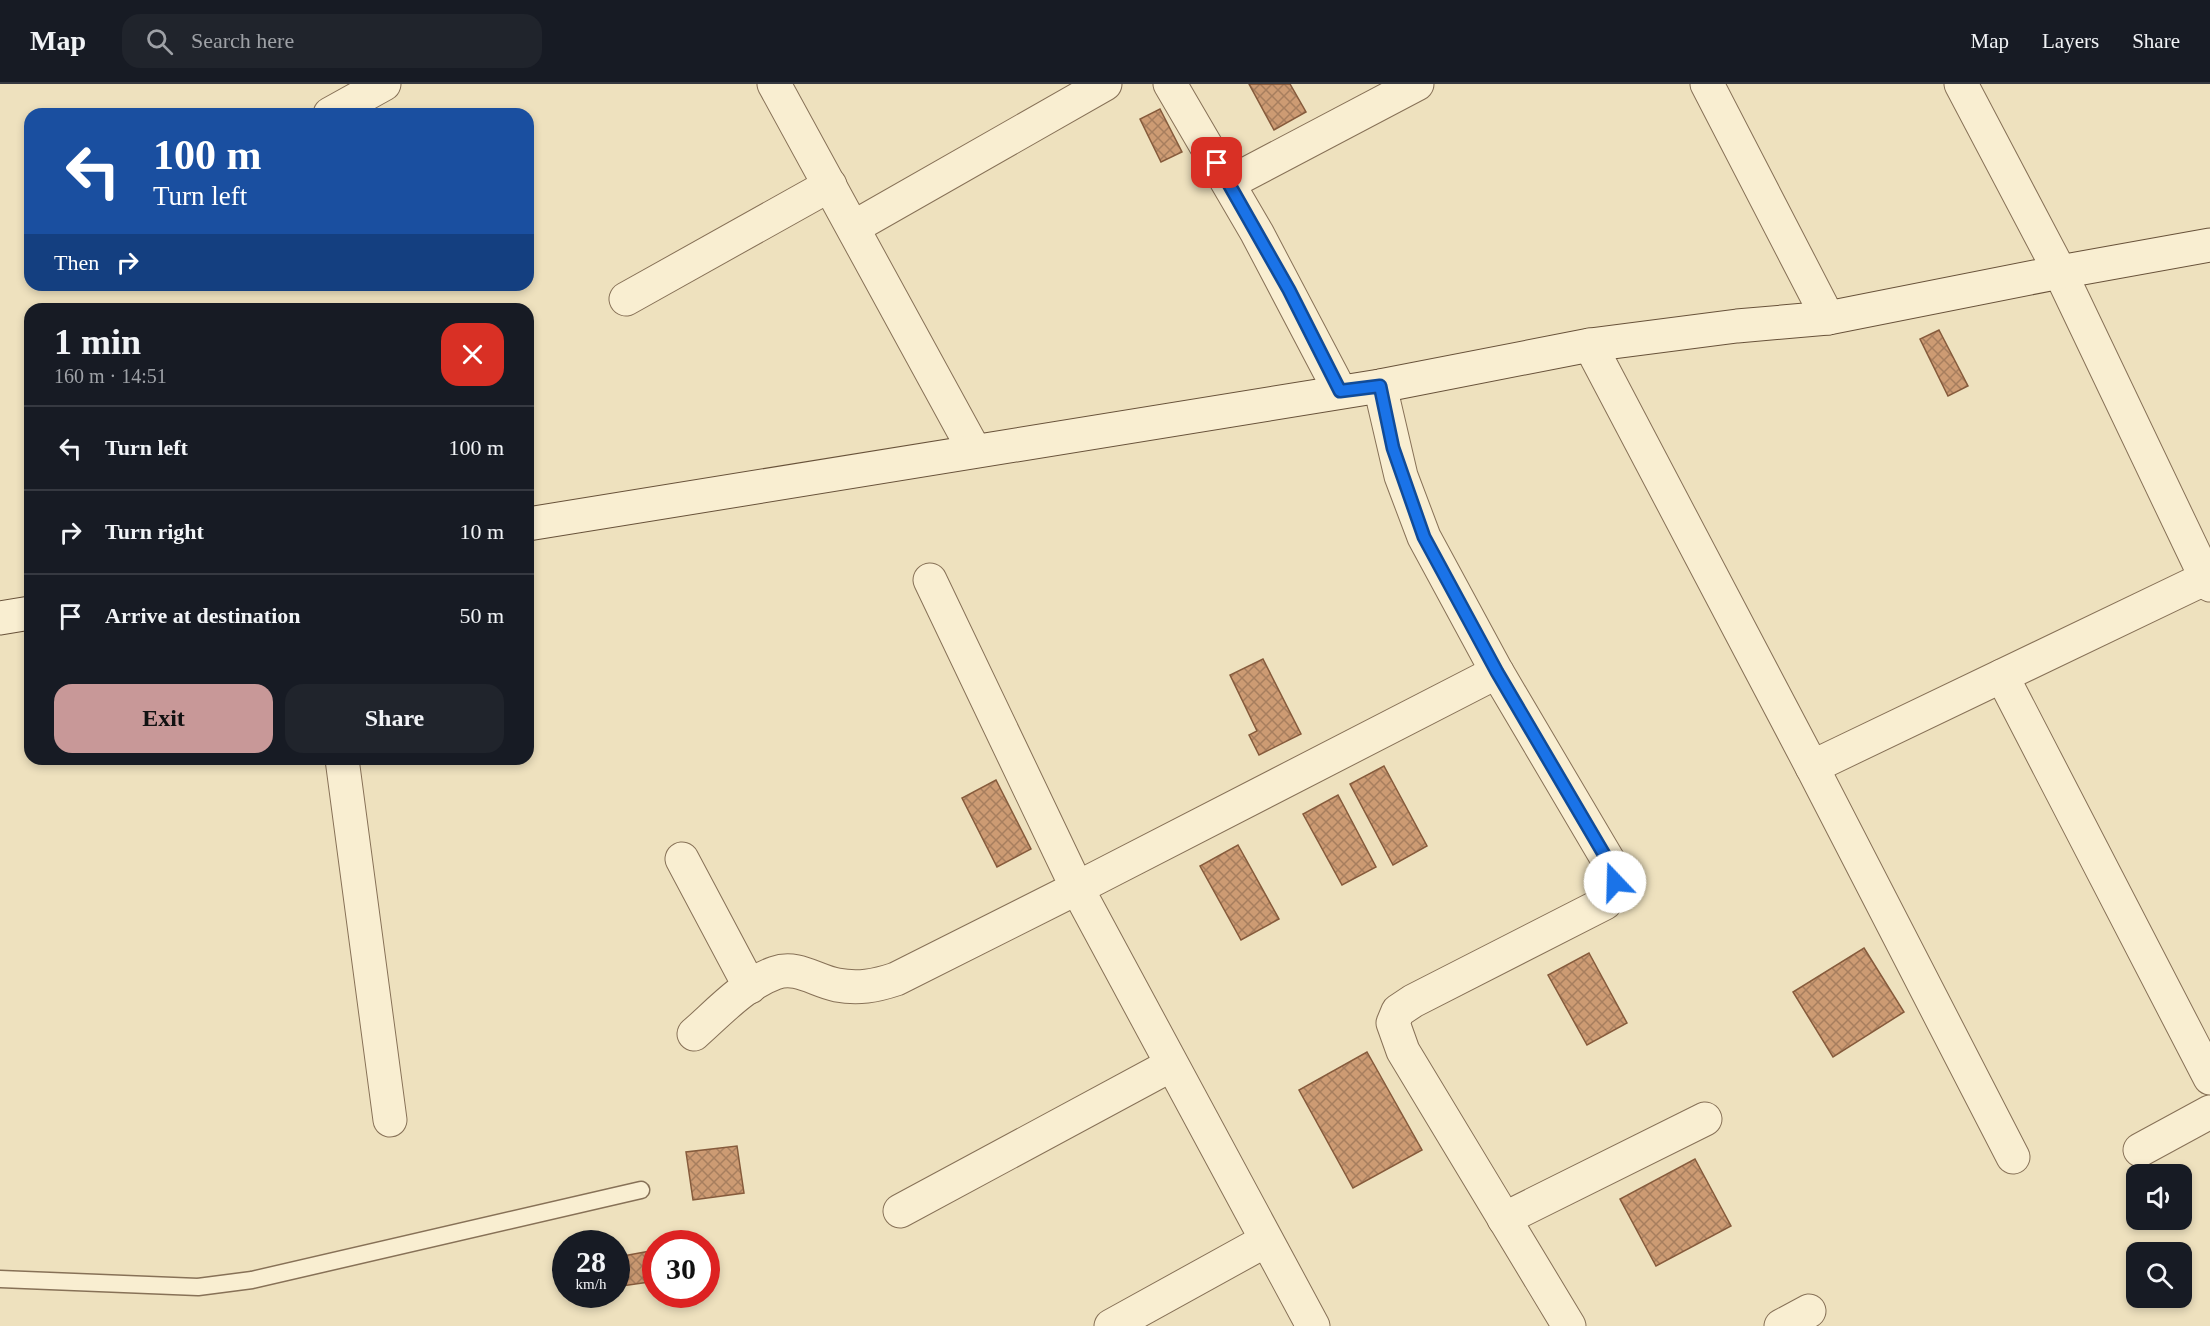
<!DOCTYPE html>
<meta charset="utf-8">
<style>
:root{--surface:#171b24;--page:#20242c;--text:#f1f3f6;--muted:#9ea1a6;--line:#363941;--accent:#c89898}
body{margin:0;font-family:Georgia,serif;background:var(--page);color:var(--text);height:100vh;display:flex;flex-direction:column;font-size:22px;white-space:nowrap}
*{box-sizing:border-box;margin:0}
p{font-size:20px;color:var(--muted)}
.icon{flex:none;width:33px;height:33px;fill:none;stroke:currentColor;stroke-width:2;stroke-linecap:round;stroke-linejoin:round}
.map{position:relative;flex:1;overflow:hidden}
.side{position:absolute;left:24px;top:219px;width:510px;height:462px;display:flex;flex-direction:column;background:var(--surface);border-radius:18px;box-shadow:0 3px 9px #0003}
.side>*{flex:none}
.banner{position:absolute;left:24px;top:24px;width:510px;height:183px;border-radius:18px;box-shadow:0 3px 9px #0003;background:#1a4fa0;color:#fff;overflow:hidden}
.tools{position:absolute;left:2126px;top:1080px;display:grid;gap:12px}
.tools a{display:grid;place-items:center;width:66px;height:66px;border-radius:12px;background:var(--surface);box-shadow:0 3px 9px #0003;font-size:30px}
.speed{position:absolute;left:552px;top:1146px;display:flex;gap:12px;font-size:30px;font-weight:700;text-align:center}
.speed>*{display:grid;place-content:center;width:78px;height:78px;border-radius:50%;background:var(--surface);box-shadow:0 3px 9px #0003;line-height:1}
.speed small{font-size:15px;font-weight:400}
.speed .limit{border:9px solid #d22;background:#fff;color:#111}
.pin{position:absolute;display:grid;place-items:center;width:51px;height:51px;color:#fff;margin:-26px;border-radius:12px;box-shadow:0 3px 9px #0006}
.me{position:absolute;width:66px;margin:-33px;rotate:339deg;stroke-linejoin:round;filter:drop-shadow(0 0 4px #0008)}
.turn{display:flex;align-items:center;gap:21px;height:126px;padding:0 30px;font-size:27px}
.turn .icon{width:78px;height:78px;stroke-width:2.5}
.turn b{display:block;font-size:42px;line-height:51px}
.then{display:flex;align-items:center;height:57px;padding:0 30px;background:#0003;gap:12px;font-size:22px}
.round{display:grid;place-items:center;flex:none;width:63px;height:63px;border-radius:18px;background:var(--page)}
.summary{display:flex;align-items:center;justify-content:space-between;height:102px;padding:0 30px}
h1{font-size:36px;font-weight:700;line-height:45px}
.primary-button{display:flex;gap:12px;margin-top:auto;padding:12px 30px}
.primary-button a{flex:1;height:69px;border-radius:18px;background:var(--accent);color:#111;font-size:24px;font-weight:700;line-height:69px;text-align:center}
.primary-button a+a{background:var(--page);color:var(--text)}
ul{padding:0;list-style:none}
li{display:flex;align-items:center;gap:18px;height:84px;padding:0 30px;border-top:2px solid var(--line)}
li div{flex:1}
li b{display:block;font-size:22px}
li em{font-style:normal}
header{display:flex;align-items:center;gap:36px;box-sizing:border-box;height:84px;padding:0 30px;background:var(--surface);border-bottom:2px solid var(--line)}
header strong{font-size:28px}
nav{display:flex;gap:33px;margin-inline-start:auto;font-size:21px}
.search{width:420px;height:54px;background:var(--page);display:flex;align-items:center;gap:15px;box-sizing:border-box;padding:0 21px;border-radius:18px;color:var(--muted);font-size:22px}
.map>svg:first-child{display:block}
</style>
<header>
<strong>Map</strong>
<div class="search"><svg class="icon" aria-label="search" viewBox="0 0 24 24"><circle cx="10" cy="10" r="6"/><path d="M15 15l6 6"/></svg>Search here</div>
<nav><a>Map</a><a>Layers</a><a>Share</a></nav>
</header>
<div class="map">
<svg width="2210" height="1242" viewBox="0 0 2210 1242">
<defs>
<pattern id="building-cross-hatch" width="8" height="8" patternUnits="userSpaceOnUse" patternTransform="scale(1.5)"><rect width="8" height="8" fill="#cd9b73"/><path d="M0 0l8 8M0 8l8-8" fill="none" stroke="#a77e5e"/></pattern>
</defs>
<rect width="100%" height="100%" fill="#eee1be"/>
<g fill="url(#building-cross-hatch)" stroke="#865b3c" stroke-width="1.5">
<path d="M1249,0H1290L1306,28L1274,46Z"/>
<path d="M1160,25L1182,68L1161,78L1140,35Z"/>
<path d="M1939,246L1968,302L1948,312L1920,255Z"/>
<path d="M1263,575L1301,650L1259,671L1249,651L1257,647L1230,591Z"/>
<path d="M1384,682L1427,762L1393,781L1350,700Z"/>
<path d="M996,696L1031,765L997,783L962,714Z"/>
<path d="M1338,711L1376,783L1342,801L1303,730Z"/>
<path d="M1238,761L1279,835L1241,856L1200,782Z"/>
<path d="M1864,864L1904,928L1833,973L1793,908Z"/>
<path d="M1589,869L1627,939L1587,961L1548,891Z"/>
<path d="M1367,968L1422,1066L1353,1104L1299,1006Z"/>
<path d="M737,1062L744,1109L693,1116L686,1068Z"/>
<path d="M1695,1075L1731,1142L1656,1182L1620,1115Z"/>
<path d="M656,1166V1197L622,1202L617,1173Z"/>
</g>
<g fill="none" stroke-linecap="round" stroke-linejoin="round">
<defs>
<path id="lane" d="M0,1195L198,1203L252,1196L641,1106"/>
<g id="street">
<path d="M774,0L974,366"/>
<path d="M1170,0L1257,149L1340,307"/>
<path d="M1707,0L1828,234"/>
<path d="M1961,0L2060,188L2206,494"/>
<path d="M330,30L384,0"/>
<path d="M1229,99L1417,0"/>
<path d="M854,143L1105,0"/>
<path d="M626,215L830,101"/>
<path d="M1590,261L1812,683L2206,494L2210,501"/>
<path d="M1380,302L1401,392L1424,453L1497,588L1615,788L1613,807L1605,819L1413,917L1398,927L1393,939L1403,967L1569,1242"/>
<path d="M2002,592L2210,994"/>
<path d="M342,675L390,1036"/>
<path d="M1812,683L2013,1073"/>
<path d="M682,775L750,903"/>
<path d="M694,950C718,929 744,900 775,889C797,881 816,897 837,901C858,905 875,902 896,895L1077,804L930,496"/>
<path d="M2140,1066L2210,1028"/>
<path d="M900,1127L1171,981"/>
<path d="M1504,1135L1705,1035"/>
<path d="M1111,1242L1265,1157"/>
<path d="M1313,1242L1077,804L1497,588"/>
<path d="M1781,1242L1809,1227"/>
</g>
<g id="secondary">
<path d="M528,440L1380,302L1590,261L1737,242L1828,234L2060,188L2210,161"/>
<path d="M0,534L30,529"/>
</g>
</defs>
<use href="#lane" stroke="#877157" stroke-width="19"/>
<use href="#street" stroke="#877157" stroke-width="35"/>
<use href="#secondary" stroke="#68523a" stroke-width="35"/>
<use href="#lane" stroke="#f9eed1" stroke-width="16"/>
<use href="#street" stroke="#f9eed1" stroke-width="33"/>
<use href="#secondary" stroke="#f9eed1" stroke-width="33"/>
</g>
<g fill="none" stroke-linecap="round" stroke-linejoin="round">
<defs>
<path id="route" d="M1217,79L1289,206L1340,307L1380,302L1393,364L1424,453L1497,588L1615,789V798"/>
</defs>
<use href="#route" stroke="#114b97" stroke-width="15"/>
<use href="#route" stroke="#1a73e8" stroke-width="10"/>
</g>
</svg>
<div class="tools">
<a><svg class="icon" aria-label="sound" viewBox="0 0 24 24"><path d="M4 9h4l5-4v14l-5-4H4zM17 9q2 3 0 6"/></svg></a>
<a><svg class="icon" aria-label="search" viewBox="0 0 24 24"><circle cx="10" cy="10" r="6"/><path d="M15 15l6 6"/></svg></a>
</div>
<div class="speed"><div>28<small>km/h</small></div><div class="limit">30</div></div>
<div class="pin" style="left:1217px;top:79px;background:#d93025"><svg class="icon" aria-label="arrive" viewBox="0 0 24 24"><path d="M6 21V4h12l-3 4 3 4H6"/></svg></div>
<svg class="me" style="left:1615px;top:798px" viewBox="-20 -20 40 40"><circle r="19" fill="#fff"/><path d="M0-13L10 11 0 6-10 11z" fill="#1a73e8"/></svg>
<div class="banner">
<div class="turn"><svg class="icon" aria-label="left" viewBox="0 0 24 24"><path d="M17 20v-9H6M10 6l-5 5 5 5"/></svg><div><b>100 m</b>Turn left</div></div>
<div class="then">Then<svg class="icon" aria-label="right" viewBox="0 0 24 24"><path d="M7 20v-9h11M14 6l5 5-5 5"/></svg></div>
</div>
<section class="side">
<div class="summary"><div><h1>1 min</h1><p>160 m · 14:51</p></div><a class="round" style="background:#d93025;color:#fff"><svg class="icon" aria-label="close" viewBox="0 0 24 24"><path d="M6 6l12 12M18 6L6 18"/></svg></a></div>
<ul>
<li><svg class="icon" aria-label="left" viewBox="0 0 24 24"><path d="M17 20v-9H6M10 6l-5 5 5 5"/></svg><div><b>Turn left</b></div><em>100 m</em></li>
<li><svg class="icon" aria-label="right" viewBox="0 0 24 24"><path d="M7 20v-9h11M14 6l5 5-5 5"/></svg><div><b>Turn right</b></div><em>10 m</em></li>
<li><svg class="icon" aria-label="arrive" viewBox="0 0 24 24"><path d="M6 21V4h12l-3 4 3 4H6"/></svg><div><b>Arrive at destination</b></div><em>50 m</em></li>
</ul>
<div class="primary-button"><a>Exit</a><a>Share</a></div>
</section>
</div>
